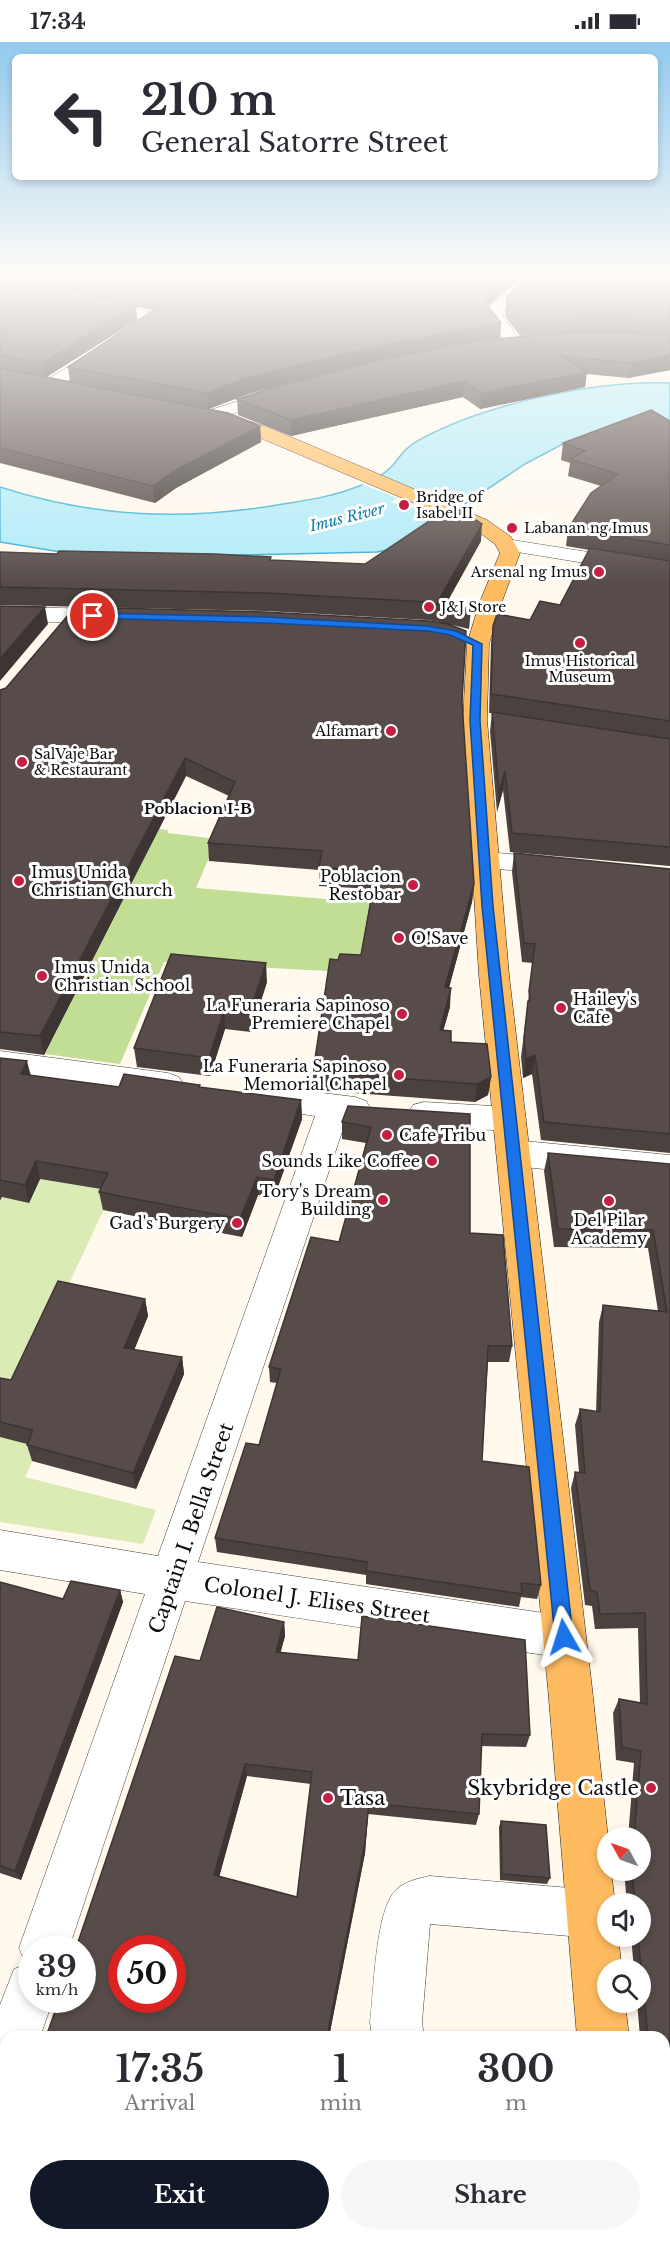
<!DOCTYPE html>
<style>
:root{--surface:#fff;--page:#f7f7f7;--text:#2b2b33;--muted:#7c7c81;--accent:#111827}
body{margin:0;font-family:"Libre Baskerville",serif;background:var(--page);color:var(--text);height:100vh;display:flex;flex-direction:column;font-size:22px;white-space:nowrap}
*{box-sizing:border-box;margin:0}
p{font-size:20px;color:var(--muted)}
.icon{flex:none;width:33px;height:33px;fill:none;stroke:currentColor;stroke-width:2;stroke-linecap:round;stroke-linejoin:round}
.map{position:relative;flex:1;overflow:hidden}
.side{position:absolute;left:0px;top:1989px;width:670px;height:210px;display:flex;flex-direction:column;background:var(--surface);border-radius:18px 18px 0 0;box-shadow:0 3px 9px #0003}
.side>*{flex:none}
.top-card{position:absolute;left:12px;top:12px;width:646px;height:126px;border-radius:9px;box-shadow:0 3px 9px #0003;background:#fff;color:var(--text);overflow:hidden}
.needle{width:39px;rotate:310deg}
.fabs{position:absolute;left:597px;top:1785px;display:grid;gap:12px}
.fabs a{display:grid;place-items:center;width:54px;height:54px;border-radius:50%;background:var(--surface);box-shadow:0 3px 9px #0003;font-size:30px}
.speed{position:absolute;left:18px;top:1893px;display:flex;gap:12px;font-size:30px;font-weight:700;text-align:center}
.speed>*{display:grid;place-content:center;width:78px;height:78px;border-radius:50%;background:var(--surface);box-shadow:0 3px 9px #0003;line-height:1}
.speed small{font-size:15px;font-weight:400}
.speed .limit{border:9px solid #d22;background:#fff;color:#111}
.pin{position:absolute;display:grid;place-items:center;width:51px;height:51px;color:#fff;margin:-26px;border:3px solid #fff;border-radius:50%;box-shadow:0 2px 6px #0007}
.me{position:absolute;width:66px;margin:-33px;rotate:354deg;stroke-linejoin:round;filter:drop-shadow(0 0 4px #0008)}
.turn{display:flex;align-items:center;gap:21px;height:126px;padding:0 30px;font-size:27px}
.turn .icon{width:78px;height:78px;stroke-width:2.5}
.turn b{display:block;font-size:42px;line-height:51px}
.eta{display:flex;justify-content:space-evenly;align-items:center;height:102px;text-align:center}
.eta b{font-size:36px;font-weight:800;line-height:42px}
.action{display:flex;gap:12px;margin-top:auto;padding:12px 30px}
.action a{flex:1;height:69px;border-radius:36px;background:var(--accent);color:#fff;font-size:24px;font-weight:800;line-height:69px;text-align:center}
.action a+a{background:var(--page);color:var(--text)}
.status{display:flex;justify-content:space-between;align-items:center;height:42px;padding:0 30px;background:var(--surface);direction:ltr}
.status svg{height:16px;fill:currentColor}
.map>svg:first-child{display:block}
</style>
<div class="status"><b>17:34</b><svg viewBox="0 0 49 12"><path d="M0 12V9h3v3zM5 12V6h3v6zM10 12V3h3v9zM15 12V0h3v12zM26 1h20v11H26zM47 4h2v5h-2z"/></svg></div>
<div class="map">
<svg width="670" height="2199" viewBox="0 0 670 2199">
<rect width="100%" height="100%" fill="#fff9ee"/>
<path fill="#dbebb6" d="M126,1120L38,1308L39,1405L25,1435L156,1468L143,1502L0,1480V1161L2,1156L40,1137Z"/>
<path fill="#c2dd94" d="M159,787L168,788V791L217,797L196,846L373,861L361,931L164,920L120,1022L45,1012Z"/>
<path fill="#b0ebf9" stroke="#34b0d4" stroke-width="1.5" d="M670,341V381L600,389L561,403L525,422L450,472L387,508L377,510L145,515L73,512L0,500V445C95,476 185,479 283,462C308,458 335,454 359,444C370,440 385,432 393,423C401,413 407,404 419,398C485,362 595,338 670,341Z"/>
<path fill="#fff9ee" d="M377,431L415,448L431,447L433,455L463,467L452,475H444L416,463L409,467L391,460L397,456L359,441Z"/>
<g fill="none" stroke-linecap="round" stroke-linejoin="round">
<defs>
<g id="minor">
<path d="M524,235H541L504,268L503,275L523,302L515,307L509,306L487,275L488,266Z"/>
<path d="M93,257L158,272L159,279L54,349H42L39,345L42,341L143,277L87,265L85,262Z"/>
<path d="M280,346L286,347L289,351L286,355L210,379L204,378L201,374L204,370Z"/>
<path d="M506,497L670,523V535L499,507L496,503L499,499Z"/>
<path d="M0,565L113,567L121,569L124,574L121,579L113,581L0,579Z"/>
<path d="M485,810L558,816L568,819L572,825L568,831L558,834L475,824L471,818L475,812Z"/>
<path d="M0,1009L168,1031L179,1035L184,1043L179,1051L168,1055L0,1031Z"/>
<path d="M257,1043L355,1055L366,1059L371,1067L366,1075L355,1079L346,1078L198,1520L564,1574L579,1580L586,1595L579,1610L564,1616L185,1559L69,1906H32V1958H53L40,1995H6V2059L0,2061V1963L14,1927L26,1922L19,1906L145,1552L0,1528V1488L158,1514L315,1074L246,1063L241,1055L246,1047Z"/>
<path d="M424,1060L510,1065L522,1068L526,1077L522,1086L510,1089L424,1084L413,1081L408,1072L413,1063Z"/>
<path d="M513,1098L670,1113V1139L513,1124L501,1120L496,1111L501,1102Z"/>
<path d="M430,1834L593,1848L610,1855L613,1862H608V1890L593,1896L430,1882L422,1980L424,1995H372L370,1980C374,1950 375,1868 396,1848C403,1840 419,1836 430,1834Z"/>
</g>
<g id="major">
<path d="M217,370L265,384L487,478L511,495L520,511L501,562L489,602L487,678L509,933L592,1646L608,1796V1828H611L615,1862H608V1894H618L622,1928H608V1960H625L629,1995H577L548,1646L479,933L463,678L467,602L479,562L500,511L495,502L473,486L251,392L211,379L208,375L211,371Z"/>
<rect x="594" y="2193" width="56" height="6"/>
</g>
</defs>
<use href="#minor" stroke="#414141" stroke-width="1"/>
<use href="#major" stroke="#1f1f1f" stroke-width="1"/>
<use href="#minor" fill="#fff" fill-rule="evenodd"/>
<use href="#major" fill="#ffbb5f" fill-rule="evenodd"/>
</g>
<g fill="#4b413f" fill-rule="evenodd">
<path d="M0,235H521L488,264L501,281L500,296L541,293L520,294L505,274L507,254L670,235V328L628,336L586,332L585,345L480,367L463,355L291,394L238,373L237,357L309,336L292,340L248,352L209,367L260,384L261,400L176,446L155,461L0,421ZM136,265L153,268L68,325L70,340L46,335L137,278Z"/>
<path d="M670,379V824L510,810L503,748L497,770L490,689L492,671H489L491,602L493,584L530,578L560,563L589,508L566,504L568,487L601,444L568,434L570,421L561,418L563,401Z"/>
<path d="M481,499L445,563L471,567L469,587L452,583L462,660L474,842L472,860L449,946L450,965L443,989L451,1000L491,1035L488,1053L475,1060L313,1048V1030L338,918L361,913L370,861L355,859V846L319,844V828L209,819L208,801L229,754L186,734L44,1013L0,1007V648L439,580L428,578L266,569L0,563V510L57,512L271,515V518L365,522Z"/>
<path d="M514,811L670,827V1111L541,1098L532,1032L523,1036L521,1015L533,921L522,920L512,830Z"/>
<path d="M267,940L251,990L225,987L210,1034L137,1025L134,1006Z"/>
<path d="M0,1016L30,1033L119,1045H200L301,1058L302,1077L274,1156L258,1153L242,1195L103,1168L99,1150L101,1147L40,1137L29,1161L2,1155L0,1159Z"/>
<path d="M470,1072V1191L512,1304L509,1320H488L482,1419L541,1543L537,1557L521,1555L519,1565L366,1542V1533L217,1510L215,1496L259,1403L277,1341L270,1340L269,1325L339,1200L366,1101L342,1097V1080Z"/>
<path d="M548,1111L670,1122V2033L664,2032V1995H640L637,1960H640V1928H634L631,1894H640V1862H627L624,1828H640V1796H628L634,1721L616,1718L613,1671L619,1657L640,1661L638,1586L595,1587L592,1564L585,1563L571,1446L575,1430H579L575,1383L580,1367L596,1370L599,1280L603,1263L658,1269L648,1206L554,1205L544,1129Z"/>
<path d="M145,1257L148,1274L134,1308L182,1315L184,1332L136,1447L32,1419L27,1403V1402L0,1395V1336L11,1338Z"/>
<path d="M0,1540L63,1557L120,1548L123,1560L21,1838L0,1831Z"/>
<path d="M284,1580L285,1594L280,1611L530,1693L526,1705L481,1704L479,1772L476,1783L368,1772L365,1811L329,1995H46L200,1619ZM247,1734L311,1742L297,1855L219,1834Z"/>
<path d="M501,1779L550,1836L547,1842L500,1838L499,1785Z"/>
</g>
<g fill="#3d3533">
<path d="M0,235H18L0,245Z"/>
<path d="M505,235H521L486,266L487,251Z"/>
<path d="M78,237L80,252L72,254L67,245L70,239Z"/>
<path d="M136,263L137,278L45,336L43,321Z"/>
<path d="M501,281L500,296L394,317L292,340L248,352L208,367L207,351L247,336L292,324L394,301Z"/>
<path d="M670,312V328L628,336L631,321Z"/>
<path d="M587,330L585,345L480,367L481,351Z"/>
<path d="M464,339L463,355L291,394V378Z"/>
<path d="M260,384L261,400L176,446L155,461L153,444L174,429Z"/>
<path d="M482,482L481,499L445,564L437,562Z"/>
<path d="M45,565L48,582L0,639V617Z"/>
<path d="M185,716L186,734L44,1013L40,994Z"/>
<path d="M505,729L503,748L497,770L499,751Z"/>
<path d="M474,842L472,860L444,964L445,945Z"/>
<path d="M266,921L267,940L251,990L249,972Z"/>
<path d="M451,946L450,965L438,1007L440,988Z"/>
<path d="M224,969L225,987L210,1034L209,1016Z"/>
<path d="M535,1013L532,1032L523,1036L526,1017Z"/>
<path d="M27,1019L32,1038L21,1032Z"/>
<path d="M491,1035L488,1053L475,1060L477,1042Z"/>
<path d="M301,1058L302,1077L274,1156V1138Z"/>
<path d="M36,1119L40,1137L29,1161L25,1143Z"/>
<path d="M257,1135L258,1153L242,1195L240,1177Z"/>
<path d="M145,1257L148,1274L128,1323L124,1306Z"/>
<path d="M182,1315L184,1332L136,1447L133,1431Z"/>
<path d="M120,1548L123,1560L21,1838L15,1829Z"/>
<path d="M284,1580L285,1594L277,1624L276,1610Z"/>
<path d="M245,1722L247,1734L217,1843L214,1833Z"/>
<path d="M369,1761L365,1811L329,1995H327Z"/>
</g>
<g fill="#574c49" stroke="#3d3533" stroke-width="1.5" fill-rule="evenodd">
<path d="M17,235H171L185,237L188,235H505L487,251L486,261L501,281L394,301L292,324L247,336L207,351L68,325L160,264L157,255L78,237L70,239L67,245L71,249L136,263L43,321L0,313V246Z"/>
<path d="M528,235H670V279L615,275L521,278L507,259V254Z"/>
<path d="M574,290H623L670,294V312L631,321L561,314L587,330L481,351L464,339L291,378L237,357L275,345L380,318L477,299Z"/>
<path d="M0,326L228,371L260,384L174,429L153,444L0,406Z"/>
<path d="M651,368L670,379V503L568,487L591,451L618,432L570,417L585,409L563,401Z"/>
<path d="M453,463L482,482L437,561L471,567L470,570L429,560L265,551L0,545V510L57,512L59,509L215,512L271,515L270,518L365,522Z"/>
<path d="M590,506L670,519V679L491,652L493,584L497,572L530,578L540,559L560,563Z"/>
<path d="M0,564L45,565L0,617Z"/>
<path d="M75,565L265,570L429,579L448,582L466,589L462,660L474,842L445,945L451,946L440,988L451,989V1000L487,1002L491,1035L477,1042L313,1030L330,917L338,918L340,912L361,913L374,842L356,841L358,828L319,825L322,809L208,801L235,740L185,716L40,994L0,990V648L6,646Z"/>
<path d="M492,670L670,697V805L512,791L505,729L499,751Z"/>
<path d="M514,811L670,827V1092L544,1080L535,1013L526,1017L524,996L528,959H530L529,949L535,902L524,901Z"/>
<path d="M171,912L266,921L249,972L224,969L209,1016L134,1006Z"/>
<path d="M0,1016L27,1019L21,1032L119,1045L124,1032L200,1043L199,1045L301,1058L274,1138L257,1135L240,1177L99,1150L108,1131L36,1119L25,1143L0,1138Z"/>
<path d="M348,1064L470,1072V1191L503,1193L512,1304H488L482,1419L529,1425L541,1543L521,1541L522,1552L366,1529L367,1520L215,1496L246,1401L259,1403L281,1327L269,1325L311,1195L339,1200L371,1085L342,1080Z"/>
<path d="M548,1111L670,1122V2024L664,2023V1995H648L638,1894H640V1862H635L632,1828H640V1796H634L641,1709L622,1705L619,1657L647,1662L645,1571L600,1572L597,1550L590,1548L575,1430L585,1431L580,1367L600,1370L603,1263L667,1270L653,1188L558,1187Z"/>
<path d="M58,1239L145,1257L124,1306L182,1315L133,1431L27,1403L33,1388L0,1380V1336L11,1338Z"/>
<path d="M71,1539L120,1548L15,1829L0,1824V1540L63,1557Z"/>
<path d="M217,1565L284,1580L276,1610L358,1618L362,1574L525,1598L530,1693L482,1692L479,1772L369,1761L365,1800L327,1995H46L59,1958H82V1906H76L175,1614L200,1619ZM245,1722L312,1730L297,1855L214,1833ZM122,1906H172V1958H122Z"/>
<path d="M501,1779L546,1783L550,1836L502,1832Z"/>
<path d="M111,2193H394V2199H110Z"/>
</g>
<linearGradient id="sky" x2="0" y2="1"><stop stop-color="#91caef"/><stop offset="0.43" stop-color="#fffcf7"/><stop offset="1" stop-color="#fffcf7" stop-opacity="0"/></linearGradient>
<rect width="670" height="543" fill="url(#sky)"/>
<path fill="#1a73e8" stroke="#114b97" stroke-width="1.5" d="M93,571L266,575L428,584L456,589L482,602L480,678L493,864L573,1595L570,1601L564,1604L558,1601L555,1595L482,864L470,678L473,603L450,593L428,589L266,581L89,576L88,574Z"/>
<g fill="#c51f44" stroke="#fff" stroke-width="2">
<circle cx="404" cy="463" r="6"/>
<circle cx="512" cy="486" r="6"/>
<circle cx="599" cy="530" r="6"/>
<circle cx="429" cy="565" r="6"/>
<circle cx="580" cy="601" r="6"/>
<circle cx="391" cy="689" r="6"/>
<circle cx="22" cy="720" r="6"/>
<circle cx="19" cy="839" r="6"/>
<circle cx="413" cy="843" r="6"/>
<circle cx="399" cy="896" r="6"/>
<circle cx="42" cy="934" r="6"/>
<circle cx="561" cy="966" r="6"/>
<circle cx="402" cy="972" r="6"/>
<circle cx="399" cy="1033" r="6"/>
<circle cx="387" cy="1093" r="6"/>
<circle cx="432" cy="1119" r="6"/>
<circle cx="383" cy="1158" r="6"/>
<circle cx="609" cy="1159" r="6"/>
<circle cx="237" cy="1181" r="6"/>
<circle cx="651" cy="1746" r="6"/>
<circle cx="328" cy="1756" r="6"/>
</g>
<g text-anchor="middle" dominant-baseline="central" stroke-width="6" stroke-linejoin="round" paint-order="stroke">
<g font-size="14" fill="#0e0e0e" stroke="#fff" text-anchor="start">
<text x="416" y="455">Bridge of<tspan x="416" dy="16">Isabel II</tspan></text>
<text x="524" y="486">Labanan ng Imus</text>
<text x="587" y="530" text-anchor="end">Arsenal ng Imus</text>
<text x="441" y="565">J&amp;J Store</text>
<text x="580" y="619" text-anchor="middle">Imus Historical<tspan x="580" dy="16">Museum</tspan></text>
<text x="379" y="689" text-anchor="end">Alfamart</text>
<text x="34" y="712">SalVaje Bar<tspan x="34" dy="16">&amp; Restaurant</tspan></text>
</g>
<g font-size="15" font-style="italic" fill="#117fa6" stroke="#fff">
<text transform="translate(347 475) rotate(-14)">Imus River</text>
</g>
<g font-size="15" font-weight="bold" fill="#0e0e0e" stroke="#fff">
<text x="198" y="766">Poblacion I-B</text>
</g>
<g font-size="16" fill="#0e0e0e" stroke="#fff" text-anchor="end">
<text x="31" y="830" text-anchor="start">Imus Unida<tspan x="31" dy="18">Christian Church</tspan></text>
<text x="401" y="834">Poblacion<tspan x="401" dy="18">Restobar</tspan></text>
<text x="411" y="896" text-anchor="start">O!Save</text>
<text x="54" y="925" text-anchor="start">Imus Unida<tspan x="54" dy="18">Christian School</tspan></text>
<text x="573" y="957" text-anchor="start">Hailey's<tspan x="573" dy="18">Cafe</tspan></text>
<text x="390" y="963">La Funeraria Sapinoso<tspan x="390" dy="18">Premiere Chapel</tspan></text>
<text x="387" y="1024">La Funeraria Sapinoso<tspan x="387" dy="18">Memorial Chapel</tspan></text>
<text x="399" y="1093" text-anchor="start">Cafe Tribu</text>
<text x="420" y="1119">Sounds Like Coffee</text>
<text x="371" y="1149">Tory's Dream<tspan x="371" dy="18">Building</tspan></text>
<text x="609" y="1178" text-anchor="middle">Del Pilar<tspan x="609" dy="18">Academy</tspan></text>
<text x="225" y="1181">Gad's Burgery</text>
</g>
<g font-size="20" fill="#0e0e0e" stroke="#fff">
<text transform="translate(191 1486) rotate(-71)">Captain I. Bella Street</text>
<text transform="translate(317 1558) rotate(8)">Colonel J. Elises Street</text>
</g>
<g font-size="20" fill="#0e0e0e" stroke="#fff" text-anchor="end">
<text x="639" y="1746">Skybridge Castle</text>
<text x="340" y="1756" text-anchor="start">Tasa</text>
</g>
</g>
</svg>
<div class="fabs">
<a><svg class="needle" viewBox="-14 -14 28 28"><path d="M0-13l5 13h-10z" fill="#e53935"/><path d="M0 13l5-13h-10z" fill="#7c7c81"/></svg></a>
<a><svg class="icon" aria-label="sound" viewBox="0 0 24 24"><path d="M4 9h4l5-4v14l-5-4H4zM17 9q2 3 0 6"/></svg></a>
<a><svg class="icon" aria-label="search" viewBox="0 0 24 24"><circle cx="10" cy="10" r="6"/><path d="M15 15l6 6"/></svg></a>
</div>
<div class="speed"><div>39<small>km/h</small></div><div class="limit">50</div></div>
<div class="pin" style="left:93px;top:574px;background:#d93025"><svg class="icon" aria-label="arrive" viewBox="0 0 24 24"><path d="M6 21V4h12l-3 4 3 4H6"/></svg></div>
<svg class="me" style="left:564px;top:1595px" viewBox="-20 -20 40 40"><path d="M0-17L14 15 0 8-14 15z" fill="#1a73e8" stroke="#fff" stroke-width="4"/></svg>
<div class="top-card">
<div class="turn"><svg class="icon" aria-label="left" viewBox="0 0 24 24"><path d="M17 20v-9H6M10 6l-5 5 5 5"/></svg><div><b>210 m</b>General Satorre Street</div></div>
</div>
<section class="side">
<div class="eta">
<div><b>17:35</b><p>Arrival</p></div>
<div><b>1</b><p>min</p></div>
<div><b>300</b><p>m</p></div>
</div>
<div class="action"><a>Exit</a><a>Share</a></div>
</section>
</div>
